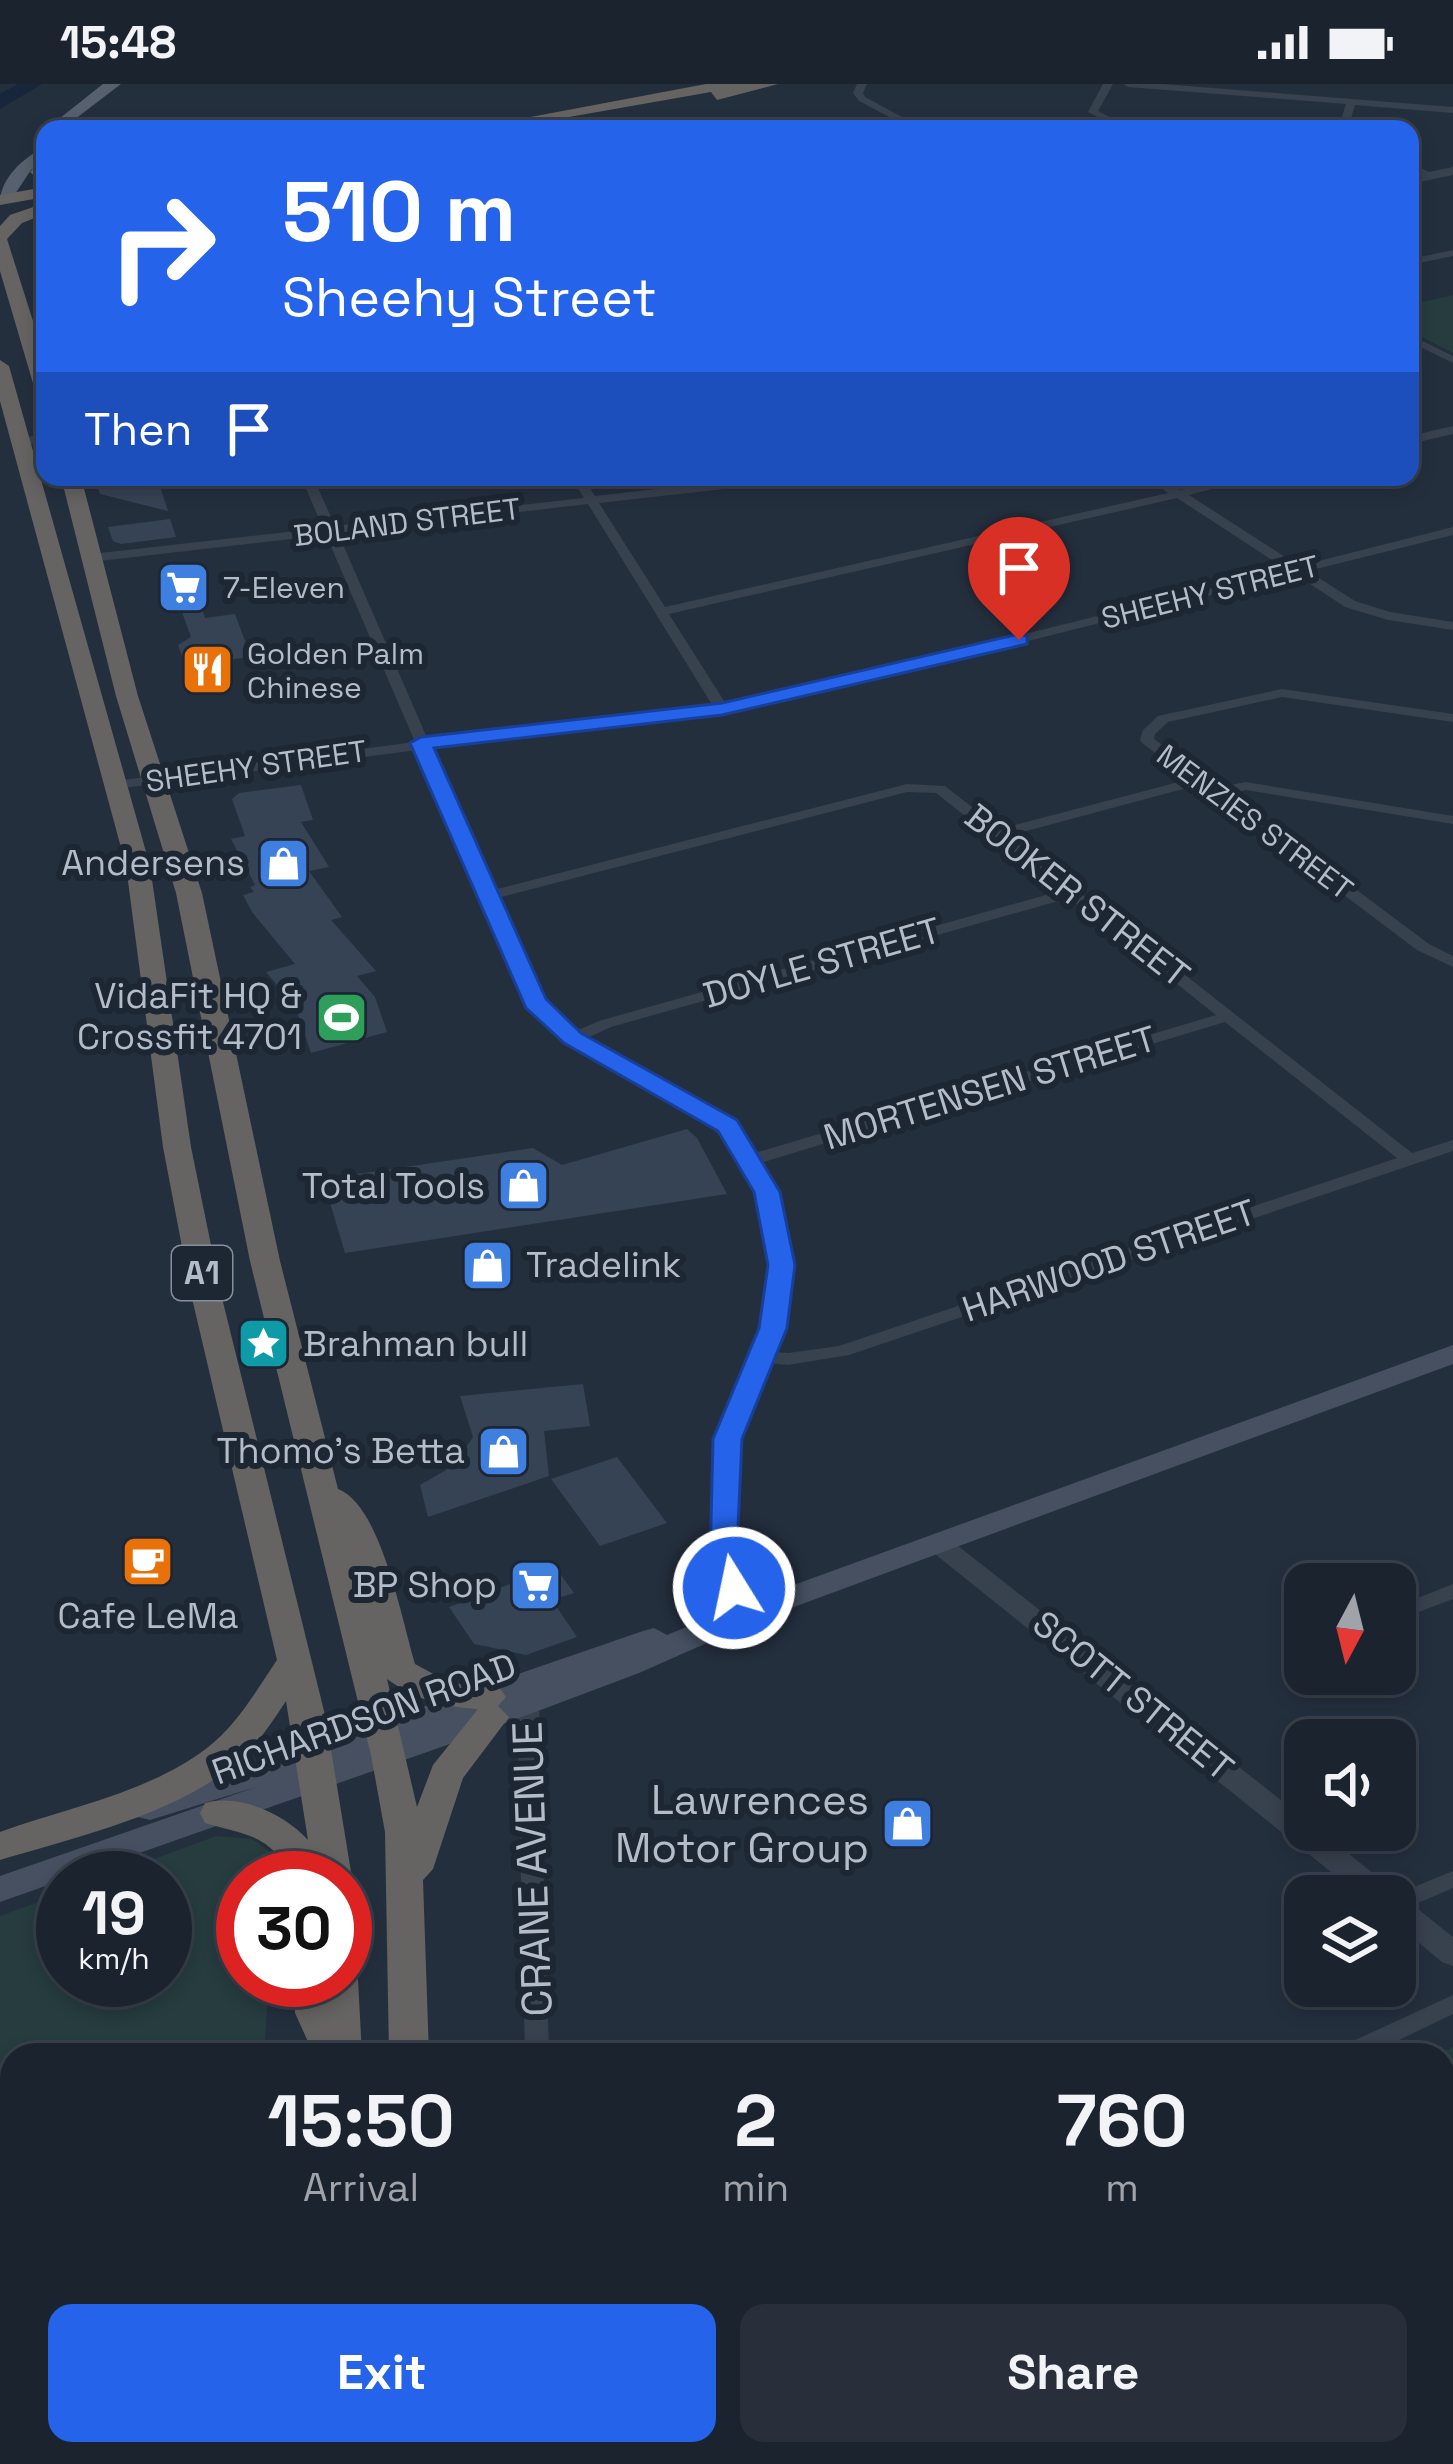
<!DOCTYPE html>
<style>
:root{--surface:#1b232e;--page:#282f3a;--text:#f1f3f6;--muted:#a0a4aa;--line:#39404a;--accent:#2563eb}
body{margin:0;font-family:"Space Grotesk",sans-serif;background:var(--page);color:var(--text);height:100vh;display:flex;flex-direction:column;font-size:45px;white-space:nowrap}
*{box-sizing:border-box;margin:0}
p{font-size:39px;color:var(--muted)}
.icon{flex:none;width:66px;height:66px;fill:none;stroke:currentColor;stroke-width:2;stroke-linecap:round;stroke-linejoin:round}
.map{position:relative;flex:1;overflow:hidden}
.side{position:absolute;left:0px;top:1959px;width:1455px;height:423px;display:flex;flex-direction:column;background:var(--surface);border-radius:36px 36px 0 0;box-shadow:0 6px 18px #0003,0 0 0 3px var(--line)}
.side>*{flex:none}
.hud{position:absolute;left:36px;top:36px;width:1383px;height:366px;border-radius:24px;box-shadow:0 6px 18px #0003,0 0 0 3px var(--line);background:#2563eb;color:#fff;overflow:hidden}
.needle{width:78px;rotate:187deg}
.controls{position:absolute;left:1284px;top:1479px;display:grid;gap:24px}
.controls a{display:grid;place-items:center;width:132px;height:132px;border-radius:24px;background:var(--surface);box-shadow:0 6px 18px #0003,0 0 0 3px var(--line);font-size:60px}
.speed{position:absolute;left:36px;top:1767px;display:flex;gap:24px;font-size:60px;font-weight:700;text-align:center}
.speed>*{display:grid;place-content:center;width:156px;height:156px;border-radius:50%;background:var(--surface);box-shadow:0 6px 18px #0003,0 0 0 3px var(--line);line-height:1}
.speed small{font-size:30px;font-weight:400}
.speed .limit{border:18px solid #d22;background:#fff;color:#111}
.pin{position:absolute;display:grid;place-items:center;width:102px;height:102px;color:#fff;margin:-123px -51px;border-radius:50% 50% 50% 0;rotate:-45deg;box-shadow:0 0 12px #0007}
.pin .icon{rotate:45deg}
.me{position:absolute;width:132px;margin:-66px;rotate:350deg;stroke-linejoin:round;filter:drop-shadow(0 0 9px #0008)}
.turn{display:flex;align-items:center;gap:42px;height:252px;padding:0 48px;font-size:54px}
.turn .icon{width:156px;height:156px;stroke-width:2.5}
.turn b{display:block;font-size:84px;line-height:102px}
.then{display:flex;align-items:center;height:114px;padding:0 48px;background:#0003;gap:24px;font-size:45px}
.eta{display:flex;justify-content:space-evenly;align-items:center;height:204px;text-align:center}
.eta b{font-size:72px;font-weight:700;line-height:84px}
.cta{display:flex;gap:24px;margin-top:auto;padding:24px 48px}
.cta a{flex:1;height:138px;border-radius:24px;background:var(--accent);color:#fff;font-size:48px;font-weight:700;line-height:138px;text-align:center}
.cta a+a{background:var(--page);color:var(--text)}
.status{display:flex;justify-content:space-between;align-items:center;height:84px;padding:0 60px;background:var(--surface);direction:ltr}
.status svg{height:33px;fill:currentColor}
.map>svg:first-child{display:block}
</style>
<div class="status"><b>15:48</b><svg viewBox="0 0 49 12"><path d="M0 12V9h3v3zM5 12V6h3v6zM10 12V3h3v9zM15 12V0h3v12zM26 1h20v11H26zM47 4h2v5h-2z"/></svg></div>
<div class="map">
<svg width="1453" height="2380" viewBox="0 0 1453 2380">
<rect width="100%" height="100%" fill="#242f3e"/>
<g fill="#263c3f">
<path d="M1453,211V269L1410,247V221Z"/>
<path d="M216,1752L252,1755L277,1773L275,1794H243V1896H269L264,1971H12V2205L0,2210V1832L63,1809V1896H165V1794H103Z"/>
<path d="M1453,1963V2228L1443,2243V1971H1437Z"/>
</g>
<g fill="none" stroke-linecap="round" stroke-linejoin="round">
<path fill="#17263c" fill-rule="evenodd" d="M18,0H42L0,25V10Z"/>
</g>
<g fill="#364354">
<path d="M95,393H157L168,427L100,410Z"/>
<path d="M170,435L176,453L121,460L113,457L108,443Z"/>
<path d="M191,487L205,534L235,530L251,573L185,581L178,561L191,553L168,490Z"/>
<path d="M301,701L313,736L301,738L329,783L309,787L342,833L331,836L376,887L357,892L375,913L387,948L311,969L289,904L281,906L266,888L295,880L252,828L243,811L254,808L250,803L255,801L231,755L245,752L232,715L239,709Z"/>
<path d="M687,1045L697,1054L727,1110L345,1169L323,1095L533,1064L562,1081Z"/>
<path d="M583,1300L590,1342L544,1347L549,1392L428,1433L420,1401L453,1382L473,1353L460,1312Z"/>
<path d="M617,1373L667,1439L600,1462L551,1395Z"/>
<path d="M555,1483L574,1509L552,1516L577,1553L526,1571L474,1560L449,1523Z"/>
</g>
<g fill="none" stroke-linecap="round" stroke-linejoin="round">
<g fill="#38414e" fill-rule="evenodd">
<path d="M857,0H867L863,9L865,13L924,45H912L859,17L853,9Z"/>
<path d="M1103,0H1113L1098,27L1133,45H1120L1088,28Z"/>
<path d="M1123,0H1163L1453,23V29L1355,21L1348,45H1338L1346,20L1128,3Z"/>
<path d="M694,35H700L715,45H703L694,39Z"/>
<path d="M1410,79L1433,90L1435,92L1430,95L1410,86Z"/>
<path d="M1453,166V172L1410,181V175Z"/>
<path d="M1410,251L1453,272V279L1410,258Z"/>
<path d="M1453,342V350L1410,360V352Z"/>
<path d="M301,393H313L335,442L584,414L571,393H583L595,412L762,393H800L794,397L599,419L665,523L1168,409L1146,393H1160L1180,406L1237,393H1259L1189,411L1299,482L1453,443V451L1308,487L1355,517L1390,528L1453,538V546L1388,536L1345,523L1295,490L788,617L729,625L722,629L716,627L431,664L493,806L907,700L945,702L1000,745L1190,695L1142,659L1140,656L1143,646L1158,632L1282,605L1453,630V638L1282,613L1168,638L1155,650L1154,655L1219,703L1246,698L1453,732V740L1246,706L1228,710L1429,860L1453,872V883L1417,866L1198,701L1008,752L1412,1069L1453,1056V1067L849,1271L788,1281L768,1279C758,1301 746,1324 740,1348C723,1405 729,1477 760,1528L757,1533H743C709,1480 702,1400 723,1340C749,1264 789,1220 765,1133C740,1038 670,1015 593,971C571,959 547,944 530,923C514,903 506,871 497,848C471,788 444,727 418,666L115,705L108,701L115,697L415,658L326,451L91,478L85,474L91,470L323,444ZM1177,414L1286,485L788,609L724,617L669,530ZM588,420L711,619L428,656L338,449ZM907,708L936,709L1060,807L599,937L576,947L542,917L497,814ZM1069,814L1216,931L755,1069C707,1008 650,994 587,954L611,943ZM1225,938L1397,1074L839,1262L788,1269L773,1268C799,1204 794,1138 760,1079Z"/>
<path d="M1453,1500V1515L1395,1537V1523Z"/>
<path d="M522,1604L529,1606L539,1619L549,1971H525L517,1620L511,1611L515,1606Z"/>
<path d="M1453,1787V1804L1395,1829V1812H1392Z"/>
<path d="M1453,1911V1930L1368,1971H1334L1338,1964Z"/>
<path d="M1453,2346V2380H1433L1436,2370H1443L1444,2350Z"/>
<rect x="535" y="2370" width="26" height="10"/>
</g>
<g fill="#38414e" fill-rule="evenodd">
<path d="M1453,83V91L1410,100V92Z"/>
<path d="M45,349V359L19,362L11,357Z"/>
<path d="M939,1451L948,1454L1305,1735V1746H1319L1453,1853V1882L1442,1878L1395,1839V1812H1361L930,1466L926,1460L930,1454Z"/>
</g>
<path fill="#465061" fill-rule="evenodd" d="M1453,1261V1280L761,1535L639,1589L447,1661L0,1818V1792L256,1703L150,1736L138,1733L134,1724L138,1715L272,1675L643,1547L654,1544L667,1551L739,1521Z"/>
<g fill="#56606e" fill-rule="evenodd">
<path d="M103,0H121L62,45L45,46Z"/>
<path d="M45,63V76L31,86L9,119H0C0,94 24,73 45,63Z"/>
</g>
<g fill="#656462" fill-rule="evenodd">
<path d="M706,0H778L717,16L711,8L501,45H466Z"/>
<path d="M77,34H89L88,45H72Z"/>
<path d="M45,73V101L30,88Z"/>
<path d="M45,103V113L0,121V111Z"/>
<path d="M45,119V130L22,139L7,155L45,275V312L35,306L0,187V142L10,131Z"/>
<path d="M0,276L9,282L150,782L191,1063L221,1210L326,1635L352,1794L345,1804V1794H288C277,1751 241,1750 205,1739L200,1729L205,1719C239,1709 285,1730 308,1756L286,1617C271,1640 255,1664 233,1682C170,1732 76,1753 0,1776V1748C69,1723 148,1709 207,1664C237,1641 256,1607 277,1576L191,1210L163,1063L126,782L0,317Z"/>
<path d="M61,393H81L138,612L202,809L280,1177L338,1405C381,1421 402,1537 415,1580L450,1599L500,1604L506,1613L498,1622L509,1633L463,1694L433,1785L423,1796L429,1971H389L385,1748L371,1671L250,1177L176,809L116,612ZM387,1595C416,1616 443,1623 478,1625L433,1681L417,1723Z"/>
<path d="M345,1883L353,1885L358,1896L362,1971H314L295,1929L294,1896H345Z"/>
<rect x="304" y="2370" width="44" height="10"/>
<rect x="381" y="2370" width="44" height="10"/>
</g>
</g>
<path fill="#2563eb" stroke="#184099" stroke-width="3" d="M1019,550L1027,552V560L722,631L434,664L546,915L581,949L737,1036L780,1108L795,1181L787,1244L742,1355L738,1444L741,1478L749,1504L734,1515L723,1512L710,1478L713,1355L759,1244L768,1181L754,1108L718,1047L564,959L526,924L410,659L421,653L722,619Z"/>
<defs>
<symbol id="supermarket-square" viewBox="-11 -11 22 22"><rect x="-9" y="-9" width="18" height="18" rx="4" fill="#3f7fe0" stroke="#1d2633"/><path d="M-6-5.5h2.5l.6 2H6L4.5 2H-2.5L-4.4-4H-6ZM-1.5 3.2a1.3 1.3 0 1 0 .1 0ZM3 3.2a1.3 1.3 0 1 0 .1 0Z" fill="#fff"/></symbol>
<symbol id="restaurant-square" viewBox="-11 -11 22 22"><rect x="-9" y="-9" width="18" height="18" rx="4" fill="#e8710a" stroke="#1d2633"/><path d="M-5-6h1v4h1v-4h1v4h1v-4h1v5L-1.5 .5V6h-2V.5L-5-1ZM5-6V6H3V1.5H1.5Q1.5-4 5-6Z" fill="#fff"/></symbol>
<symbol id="shop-square" viewBox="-11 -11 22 22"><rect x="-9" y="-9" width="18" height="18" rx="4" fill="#3f7fe0" stroke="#1d2633"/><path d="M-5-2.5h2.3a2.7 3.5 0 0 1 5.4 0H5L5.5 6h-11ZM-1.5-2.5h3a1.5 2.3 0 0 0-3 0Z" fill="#fff"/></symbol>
<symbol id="stadium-square" viewBox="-11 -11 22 22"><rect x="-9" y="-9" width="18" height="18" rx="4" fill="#2e9e5b" stroke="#1d2633"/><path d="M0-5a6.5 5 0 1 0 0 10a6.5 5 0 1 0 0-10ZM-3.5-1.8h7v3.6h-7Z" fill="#fff"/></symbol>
<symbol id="sight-square" viewBox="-11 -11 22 22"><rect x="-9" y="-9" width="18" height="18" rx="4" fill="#0f9aa8" stroke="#1d2633"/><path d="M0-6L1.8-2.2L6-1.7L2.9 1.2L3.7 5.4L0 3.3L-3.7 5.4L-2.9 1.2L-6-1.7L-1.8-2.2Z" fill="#fff"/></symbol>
<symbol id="cafe-square" viewBox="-11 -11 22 22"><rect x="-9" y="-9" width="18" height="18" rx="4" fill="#e8710a" stroke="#1d2633"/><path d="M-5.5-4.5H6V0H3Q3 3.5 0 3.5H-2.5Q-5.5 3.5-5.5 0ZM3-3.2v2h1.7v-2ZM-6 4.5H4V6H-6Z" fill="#fff"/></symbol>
</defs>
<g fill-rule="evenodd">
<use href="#supermarket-square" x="154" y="474" width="59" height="59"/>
<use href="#restaurant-square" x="178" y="556" width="59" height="59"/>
<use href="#shop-square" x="254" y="750" width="59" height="59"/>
<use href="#stadium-square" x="312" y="904" width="59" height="59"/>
<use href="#shop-square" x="494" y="1072" width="59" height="59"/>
<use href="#shop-square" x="458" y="1152" width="59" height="59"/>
<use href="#sight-square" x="234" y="1230" width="59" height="59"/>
<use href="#shop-square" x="474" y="1338" width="59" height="59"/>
<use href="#cafe-square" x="118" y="1448" width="59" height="59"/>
<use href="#supermarket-square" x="506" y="1472" width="59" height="59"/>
<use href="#shop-square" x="878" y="1710" width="59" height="59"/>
</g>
<g text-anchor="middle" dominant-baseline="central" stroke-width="12" stroke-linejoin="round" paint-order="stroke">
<g font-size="30" fill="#b4bcc9" stroke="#1d2633">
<text transform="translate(407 438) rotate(-7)">BOLAND STREET</text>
<text transform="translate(1210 508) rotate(-14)">SHEEHY STREET</text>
<text transform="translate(256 682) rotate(-8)">SHEEHY STREET</text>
<text transform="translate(1255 738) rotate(37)">MENZIES STREET</text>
</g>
<g font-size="30" fill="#b4bcc9" stroke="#1d2633" text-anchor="start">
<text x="223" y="503">7-Eleven</text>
<text x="247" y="569">Golden Palm<tspan x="247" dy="34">Chinese</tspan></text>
</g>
<rect fill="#1d2633" stroke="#878f9c" stroke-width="3" x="172" y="1162" width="60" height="54" rx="9"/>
<g font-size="33" font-weight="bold" fill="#b4bcc9">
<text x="202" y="1189">A1</text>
</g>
<g font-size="36" fill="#b4bcc9" stroke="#1d2633" text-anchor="end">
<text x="245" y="779">Andersens</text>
<text x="302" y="912">VidaFit HQ &amp;<tspan x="302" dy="41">Crossfit 4701</tspan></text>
<text x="485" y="1102">Total Tools</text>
<text x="526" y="1181" text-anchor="start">Tradelink</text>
<text x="303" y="1260" text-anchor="start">Brahman bull</text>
<text x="465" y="1367">Thomo's Betta</text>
<text x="497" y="1501">BP Shop</text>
<text x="148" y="1532" text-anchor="middle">Cafe LeMa</text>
</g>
<g font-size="36" fill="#b4bcc9" stroke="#1d2633">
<text transform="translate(1077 812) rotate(38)">BOOKER STREET</text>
<text transform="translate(822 879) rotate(-16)">DOYLE STREET</text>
<text transform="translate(990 1004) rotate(-17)">MORTENSEN STREET</text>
<text transform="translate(1109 1177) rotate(-19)">HARWOOD STREET</text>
<text transform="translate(1133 1612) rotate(39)">SCOTT STREET</text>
<text transform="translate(364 1635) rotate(-20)">RICHARDSON ROAD</text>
</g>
<g font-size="42" fill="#b4bcc9" stroke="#1d2633" text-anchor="end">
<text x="869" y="1715">Lawrences<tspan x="869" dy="48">Motor Group</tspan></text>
</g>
<g font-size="42" fill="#b4bcc9" stroke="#1d2633">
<text transform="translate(532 1785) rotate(-92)">CRANE AVENUE</text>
</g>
</g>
</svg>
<div class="controls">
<a><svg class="needle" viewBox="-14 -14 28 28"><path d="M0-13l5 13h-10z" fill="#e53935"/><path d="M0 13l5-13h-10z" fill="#a0a4aa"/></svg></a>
<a><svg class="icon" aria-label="sound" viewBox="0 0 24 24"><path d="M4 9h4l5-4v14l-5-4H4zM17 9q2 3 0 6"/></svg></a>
<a><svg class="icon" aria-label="layers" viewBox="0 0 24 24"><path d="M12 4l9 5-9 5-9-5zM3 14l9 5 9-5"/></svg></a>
</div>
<div class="speed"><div>19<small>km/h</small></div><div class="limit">30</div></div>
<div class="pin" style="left:1019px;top:556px;background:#d93025"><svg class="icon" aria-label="arrive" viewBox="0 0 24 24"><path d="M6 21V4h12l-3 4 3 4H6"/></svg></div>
<svg class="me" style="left:734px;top:1504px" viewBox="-20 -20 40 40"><circle r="17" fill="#2563eb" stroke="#fff" stroke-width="3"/><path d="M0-11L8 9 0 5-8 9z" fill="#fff"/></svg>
<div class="hud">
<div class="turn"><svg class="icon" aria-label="right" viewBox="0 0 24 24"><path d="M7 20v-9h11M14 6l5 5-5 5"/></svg><div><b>510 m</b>Sheehy Street</div></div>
<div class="then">Then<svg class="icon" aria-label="arrive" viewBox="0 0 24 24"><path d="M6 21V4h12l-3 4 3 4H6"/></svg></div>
</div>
<section class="side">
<div class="eta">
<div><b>15:50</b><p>Arrival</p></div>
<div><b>2</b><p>min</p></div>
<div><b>760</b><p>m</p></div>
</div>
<div class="cta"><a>Exit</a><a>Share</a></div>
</section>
</div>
